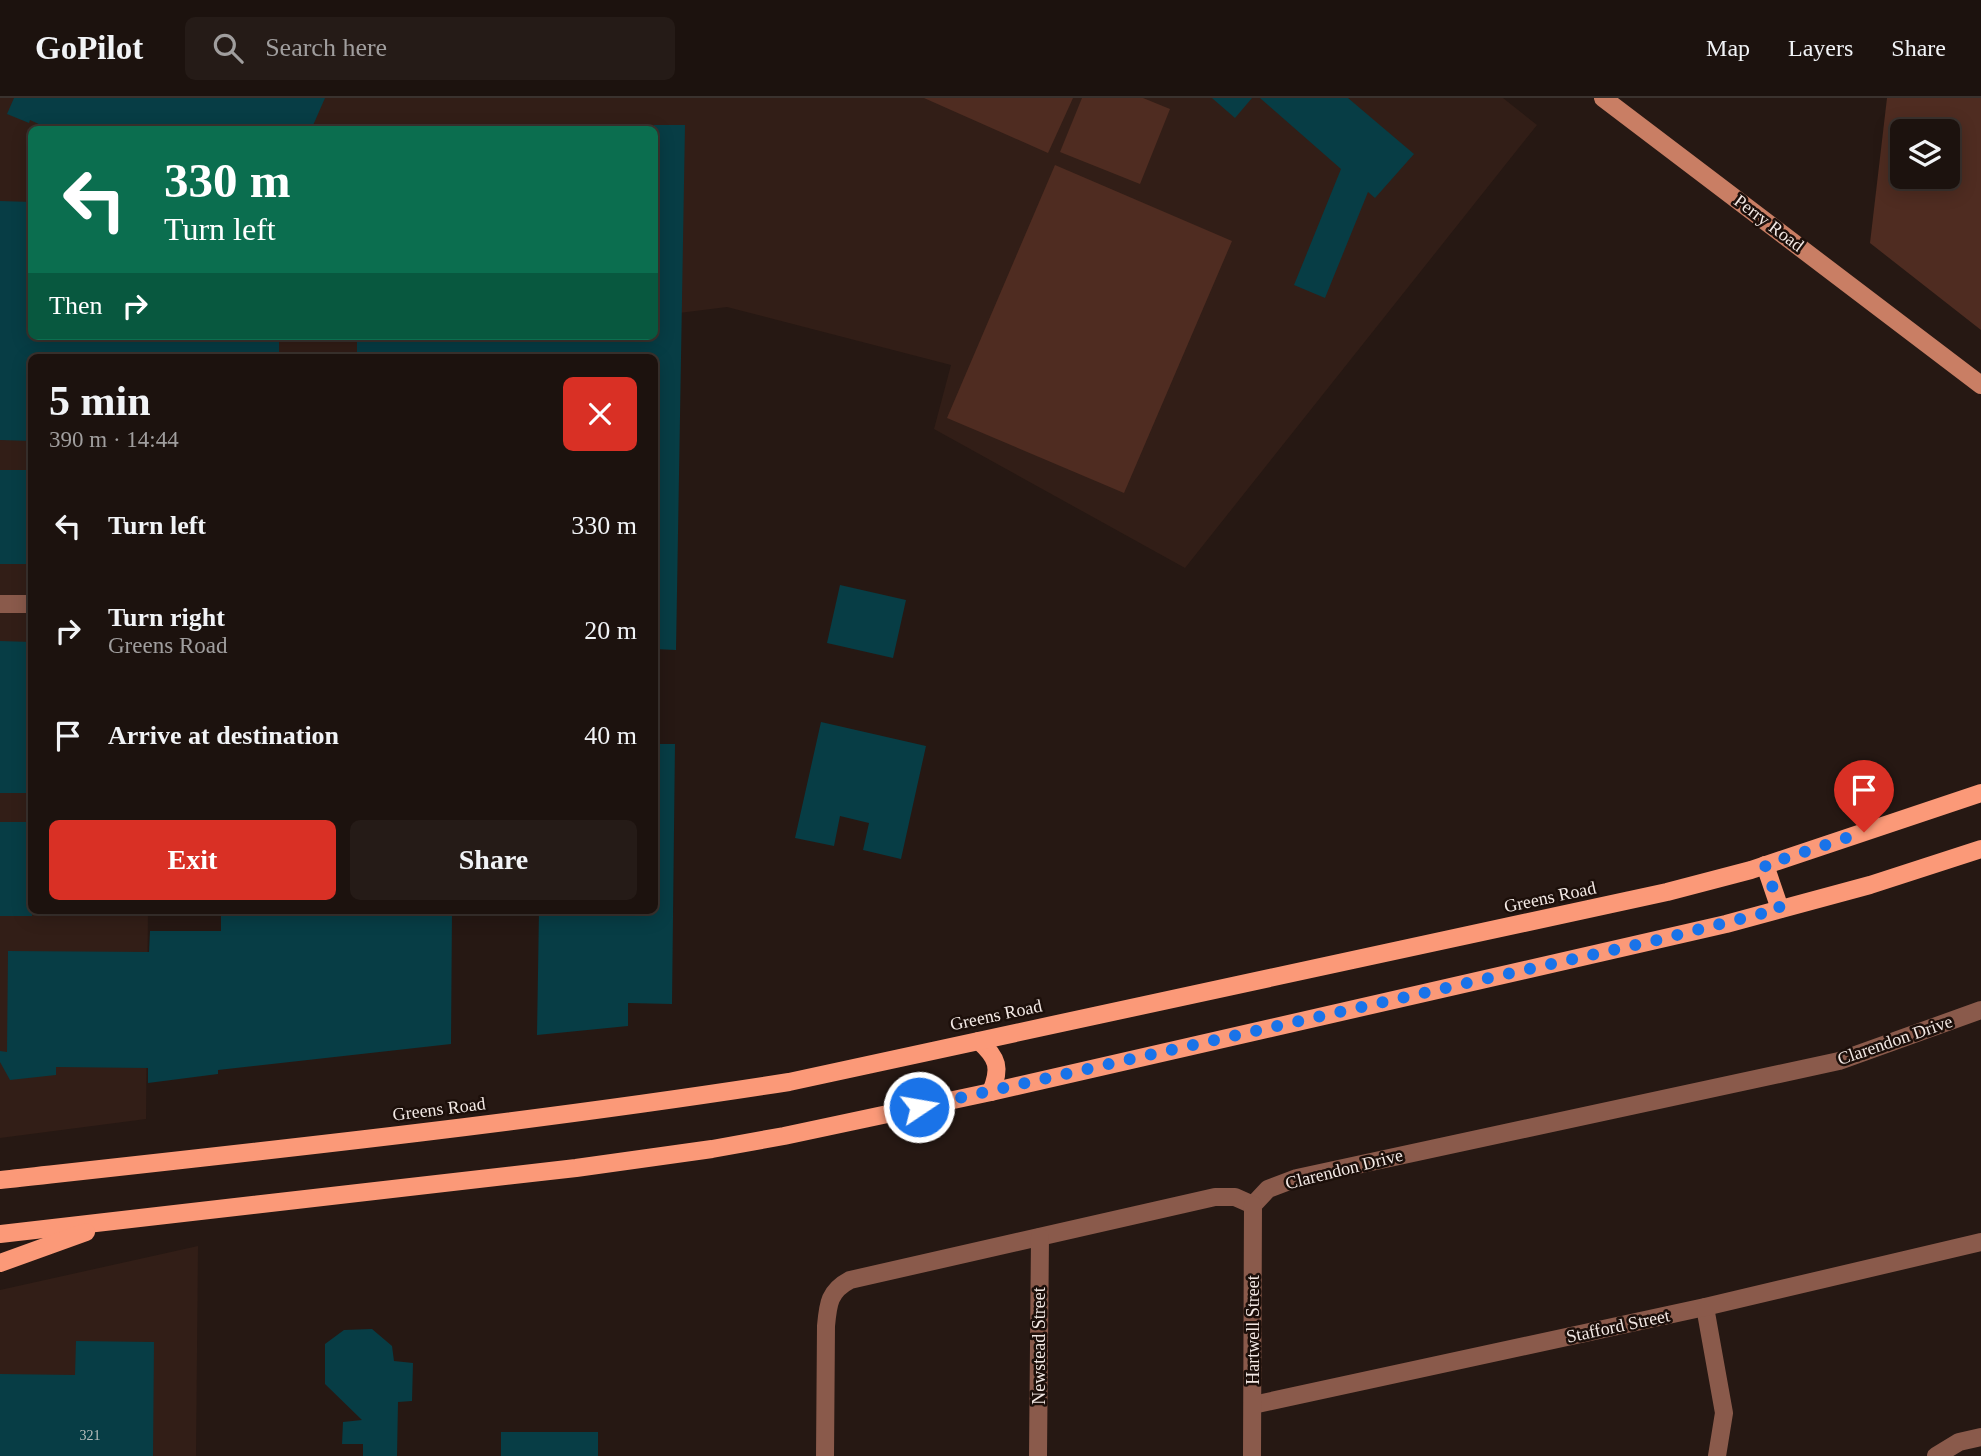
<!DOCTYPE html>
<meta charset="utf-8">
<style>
:root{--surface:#1c120e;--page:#251b17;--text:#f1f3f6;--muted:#a09e9e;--line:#3a322e;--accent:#d93025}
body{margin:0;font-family:Georgia,serif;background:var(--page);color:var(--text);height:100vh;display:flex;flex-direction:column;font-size:26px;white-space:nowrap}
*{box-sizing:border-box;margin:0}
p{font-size:23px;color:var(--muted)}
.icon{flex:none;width:38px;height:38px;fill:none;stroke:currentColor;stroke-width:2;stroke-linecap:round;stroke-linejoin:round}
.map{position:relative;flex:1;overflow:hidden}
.sheet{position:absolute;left:28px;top:256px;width:630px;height:560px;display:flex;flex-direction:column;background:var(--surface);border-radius:10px;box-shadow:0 4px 18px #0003,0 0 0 2px var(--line)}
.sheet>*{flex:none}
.hud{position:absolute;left:28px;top:28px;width:630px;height:214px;border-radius:10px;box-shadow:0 4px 18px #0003,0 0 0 2px var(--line);background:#0b6e4f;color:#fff;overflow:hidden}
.controls{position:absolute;left:1890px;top:21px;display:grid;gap:14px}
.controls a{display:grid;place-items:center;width:70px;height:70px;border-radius:10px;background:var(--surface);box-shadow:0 4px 18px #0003,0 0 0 2px var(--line);font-size:35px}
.pin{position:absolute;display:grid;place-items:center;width:60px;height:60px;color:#fff;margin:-72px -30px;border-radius:50% 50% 50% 0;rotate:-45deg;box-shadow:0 0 7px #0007}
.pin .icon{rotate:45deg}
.me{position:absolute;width:77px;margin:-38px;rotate:78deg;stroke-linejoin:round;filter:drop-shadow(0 0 5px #0008)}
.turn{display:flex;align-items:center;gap:24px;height:147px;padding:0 21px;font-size:32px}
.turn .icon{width:91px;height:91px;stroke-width:2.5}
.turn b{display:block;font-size:49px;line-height:60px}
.then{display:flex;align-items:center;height:66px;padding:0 21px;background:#0003;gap:14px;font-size:26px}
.round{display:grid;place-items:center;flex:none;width:74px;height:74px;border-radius:10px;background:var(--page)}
.summary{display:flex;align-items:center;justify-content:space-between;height:119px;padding:0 21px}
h1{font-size:42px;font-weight:800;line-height:52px}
.primary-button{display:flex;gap:14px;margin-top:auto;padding:14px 21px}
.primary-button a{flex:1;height:80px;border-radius:10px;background:var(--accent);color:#fff;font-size:28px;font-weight:800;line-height:80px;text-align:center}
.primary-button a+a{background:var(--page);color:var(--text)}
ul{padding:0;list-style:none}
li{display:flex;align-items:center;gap:21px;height:105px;padding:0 21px}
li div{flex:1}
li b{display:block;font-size:26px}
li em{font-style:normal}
header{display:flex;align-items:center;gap:42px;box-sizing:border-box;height:98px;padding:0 35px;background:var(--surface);border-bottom:2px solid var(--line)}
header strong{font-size:33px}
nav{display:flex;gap:38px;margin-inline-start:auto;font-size:24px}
.search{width:490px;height:63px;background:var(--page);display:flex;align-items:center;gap:18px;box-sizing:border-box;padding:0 24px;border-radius:10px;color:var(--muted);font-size:26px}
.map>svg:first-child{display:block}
</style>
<header>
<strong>GoPilot</strong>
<div class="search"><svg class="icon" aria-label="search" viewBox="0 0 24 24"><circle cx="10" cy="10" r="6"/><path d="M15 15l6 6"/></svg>Search here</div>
<nav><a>Map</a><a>Layers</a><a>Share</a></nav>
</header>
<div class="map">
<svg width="1981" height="1358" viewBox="0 0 1981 1358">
<rect width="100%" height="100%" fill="#261813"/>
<g fill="#321e17">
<path d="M0,0H1503L1537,27L1185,470L934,331L951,267L727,209L655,218L654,32H32V238H494L329,259H32V812H148L146,1021L0,1040Z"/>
<path d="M198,1148L196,1358H0V1192Z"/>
</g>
<g fill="#4f2c21" fill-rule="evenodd">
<path d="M924,0H1073L1048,55Z"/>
<path d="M1082,0H1143L1170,11L1140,86L1060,54Z"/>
<path d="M1887,0H1981V232L1870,145ZM1902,33H1948V79H1902Z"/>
<path d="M1055,67L1232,143L1124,395L947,320Z"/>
</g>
<g fill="#073d45">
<path d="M14,0H325L311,32H52L30,22L29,25L7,16Z"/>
<path d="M1212,0H1252L1235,20Z"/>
<path d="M1260,0H1348L1414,56L1375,100L1368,94L1325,200L1294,187L1341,71Z"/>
<path d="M654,27H685L676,552L654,551V259H357V238H654Z"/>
<path d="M0,103L32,104V238H279V259H32V343L0,342Z"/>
<rect x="0" y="372" width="32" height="94"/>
<path d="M840,487L906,502L893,560L827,545Z"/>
<path d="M0,543L32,544V695H0Z"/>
<path d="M821,624L926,648L901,761L863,752L869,725L840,718L834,748L795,740Z"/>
<path d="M654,646H675L672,906L628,905V928L537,937L539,812H654Z"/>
<rect x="0" y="724" width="32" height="94"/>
<path d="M221,812H452L451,946L218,972V976L148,985V970L56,969V977L10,982L0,964V953L7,954L8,853L149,854L150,833H221Z"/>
<path d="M372,1231L392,1248L394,1263L413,1265L412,1303L398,1304L397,1358H363V1346H342L343,1324L362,1322L325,1286V1246L344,1232Z"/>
<path d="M76,1243L154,1244L153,1358H0V1276L75,1277Z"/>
<rect x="501" y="1334" width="97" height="24"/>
</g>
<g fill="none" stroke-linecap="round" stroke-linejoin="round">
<g stroke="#8a5a4b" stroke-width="18">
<path d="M0,506H32"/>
<path d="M1253,1107L1268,1091L1297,1080L1839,963L1981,912"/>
<path d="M1705,1209L1724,1315L1717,1358"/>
<path d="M1253,1307L1705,1209L1981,1144"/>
<path d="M825,1358L826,1228C828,1206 829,1193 850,1182L1215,1099H1235L1253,1107"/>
<path d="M1038,1358L1040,1139"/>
<path d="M1252,1358L1253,1107"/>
<path d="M1936,1358L1959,1344L1981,1339"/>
</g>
<path stroke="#c97e64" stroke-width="18" d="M1603,0L1981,287"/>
<g stroke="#fb9978" stroke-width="18">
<path d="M1765,767L1780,811"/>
<path d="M979,943C998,960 1001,970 991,994"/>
<path d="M0,1082C264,1053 527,1025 789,984L1667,794L1751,772L1981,695"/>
<path d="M0,1136L576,1070L712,1051L784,1038L991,994L1726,826L1870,787L1981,751"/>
<path d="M0,1165L86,1134"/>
</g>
</g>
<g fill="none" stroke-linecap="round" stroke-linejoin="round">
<path stroke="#1a73e8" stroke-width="12" stroke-dasharray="0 21.6" d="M919,1009L1653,843L1780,811L1765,767L1864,734"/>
</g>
<g text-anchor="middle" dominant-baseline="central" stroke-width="5" stroke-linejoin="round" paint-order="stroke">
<g font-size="14" fill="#b8bebd">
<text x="90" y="1337">321</text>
</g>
<g font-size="18" fill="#f3e9e5" stroke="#1c0f0a">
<text transform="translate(1769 125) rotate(37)">Perry Road</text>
<text transform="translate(1550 799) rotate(-12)">Greens Road</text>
<text transform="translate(996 917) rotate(-12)">Greens Road</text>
<text transform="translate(1895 942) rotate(-19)">Clarendon Drive</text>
<text transform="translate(439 1011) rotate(-7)">Greens Road</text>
<text transform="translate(1344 1071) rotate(-14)">Clarendon Drive</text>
<text transform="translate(1618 1228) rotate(-12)">Stafford Street</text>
<text transform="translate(1253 1232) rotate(-90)">Hartwell Street</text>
<text transform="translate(1039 1248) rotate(-90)">Newstead Street</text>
</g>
</g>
</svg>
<div class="controls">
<a><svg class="icon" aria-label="layers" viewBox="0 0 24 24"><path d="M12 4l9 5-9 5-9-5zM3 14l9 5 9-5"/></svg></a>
</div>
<div class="pin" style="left:1864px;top:734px;background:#d93025"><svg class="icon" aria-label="arrive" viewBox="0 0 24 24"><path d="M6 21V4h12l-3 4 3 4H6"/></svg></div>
<svg class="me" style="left:919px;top:1009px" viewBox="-20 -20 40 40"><circle r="17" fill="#1a73e8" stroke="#fff" stroke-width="3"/><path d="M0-11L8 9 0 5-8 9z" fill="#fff"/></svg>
<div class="hud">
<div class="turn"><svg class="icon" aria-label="left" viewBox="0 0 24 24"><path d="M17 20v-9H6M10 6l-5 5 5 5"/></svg><div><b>330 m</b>Turn left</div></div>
<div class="then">Then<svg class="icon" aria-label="right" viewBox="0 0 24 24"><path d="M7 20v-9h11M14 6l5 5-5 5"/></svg></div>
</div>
<section class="sheet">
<div class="summary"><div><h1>5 min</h1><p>390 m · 14:44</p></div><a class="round" style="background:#d93025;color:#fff"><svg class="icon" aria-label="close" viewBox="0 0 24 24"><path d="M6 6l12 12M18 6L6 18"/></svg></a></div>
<ul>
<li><svg class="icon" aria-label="left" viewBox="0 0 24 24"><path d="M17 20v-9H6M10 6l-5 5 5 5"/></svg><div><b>Turn left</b></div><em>330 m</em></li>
<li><svg class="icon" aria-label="right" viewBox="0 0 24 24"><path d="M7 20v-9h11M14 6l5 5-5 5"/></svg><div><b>Turn right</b><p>Greens Road</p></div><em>20 m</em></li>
<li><svg class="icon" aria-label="arrive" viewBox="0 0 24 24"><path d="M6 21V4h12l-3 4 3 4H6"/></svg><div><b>Arrive at destination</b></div><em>40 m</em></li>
</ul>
<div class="primary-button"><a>Exit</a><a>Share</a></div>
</section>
</div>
